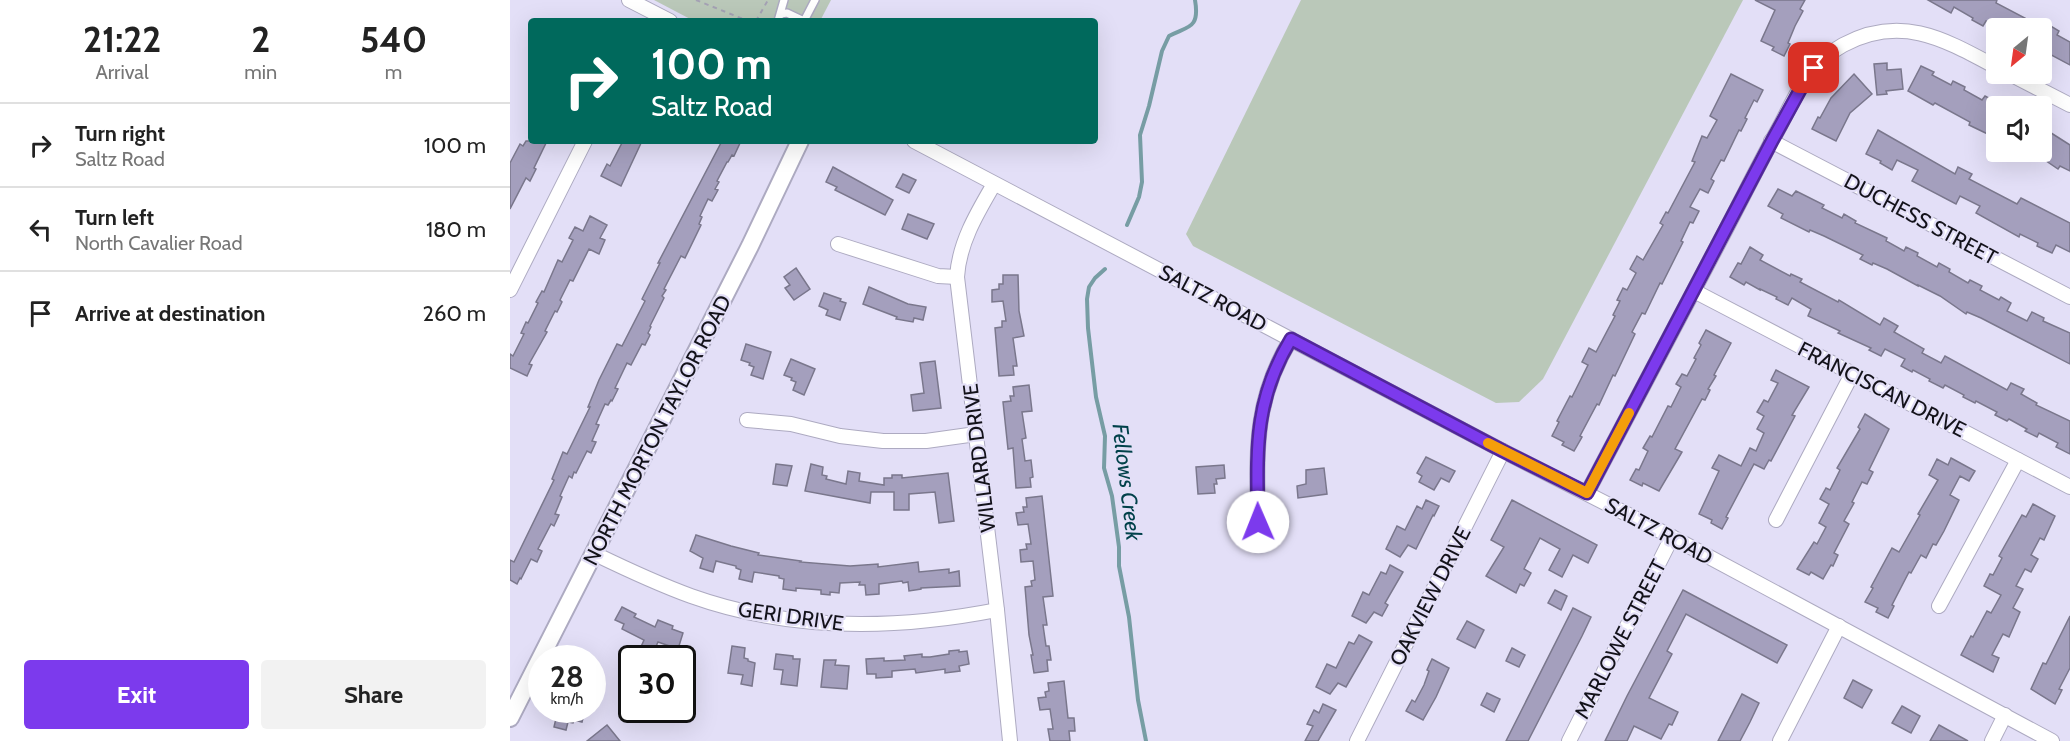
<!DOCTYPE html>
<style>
:root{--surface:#fff;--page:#f2f2f2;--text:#222;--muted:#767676;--line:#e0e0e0;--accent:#7c3aed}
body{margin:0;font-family:Cabin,sans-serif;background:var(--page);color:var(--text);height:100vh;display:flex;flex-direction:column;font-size:22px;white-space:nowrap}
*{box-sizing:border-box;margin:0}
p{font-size:20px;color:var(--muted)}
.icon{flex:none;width:33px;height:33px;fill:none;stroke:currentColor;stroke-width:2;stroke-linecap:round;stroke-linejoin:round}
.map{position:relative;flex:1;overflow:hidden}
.panel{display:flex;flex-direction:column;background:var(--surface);width:510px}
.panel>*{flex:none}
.guide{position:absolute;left:18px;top:18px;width:570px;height:126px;border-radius:6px;box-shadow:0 6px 24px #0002;background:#00695c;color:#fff;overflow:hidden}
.needle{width:39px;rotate:209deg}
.fabs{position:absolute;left:1476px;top:18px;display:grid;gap:12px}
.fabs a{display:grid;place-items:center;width:66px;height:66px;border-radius:6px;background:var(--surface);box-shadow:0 6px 24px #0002;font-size:30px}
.speed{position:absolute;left:18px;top:645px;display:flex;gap:12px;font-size:30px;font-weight:700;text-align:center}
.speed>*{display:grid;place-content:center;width:78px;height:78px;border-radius:50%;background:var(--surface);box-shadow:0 6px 24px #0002;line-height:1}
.speed small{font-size:15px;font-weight:400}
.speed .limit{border:3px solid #111;border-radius:9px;background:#fff;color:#111}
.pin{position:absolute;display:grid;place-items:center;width:51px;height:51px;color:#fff;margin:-26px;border-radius:12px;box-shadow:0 3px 9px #0006}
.me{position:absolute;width:66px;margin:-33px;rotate:359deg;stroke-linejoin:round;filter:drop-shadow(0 0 4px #0008)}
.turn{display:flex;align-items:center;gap:21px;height:126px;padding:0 24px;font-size:27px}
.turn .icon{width:78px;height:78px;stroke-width:2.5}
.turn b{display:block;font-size:42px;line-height:51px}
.eta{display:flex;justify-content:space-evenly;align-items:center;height:102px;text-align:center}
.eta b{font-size:36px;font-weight:700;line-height:42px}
.button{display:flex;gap:12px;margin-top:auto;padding:12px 24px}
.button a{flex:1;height:69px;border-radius:6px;background:var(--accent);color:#fff;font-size:24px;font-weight:700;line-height:69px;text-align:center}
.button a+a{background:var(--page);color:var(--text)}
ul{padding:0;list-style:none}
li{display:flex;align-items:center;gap:18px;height:84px;padding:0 24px;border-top:2px solid var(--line)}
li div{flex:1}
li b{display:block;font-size:22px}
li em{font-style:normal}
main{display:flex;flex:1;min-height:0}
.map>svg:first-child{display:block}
</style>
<main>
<section class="panel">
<div class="eta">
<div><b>21:22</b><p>Arrival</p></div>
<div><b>2</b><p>min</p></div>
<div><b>540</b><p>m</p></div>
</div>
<ul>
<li><svg class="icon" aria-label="right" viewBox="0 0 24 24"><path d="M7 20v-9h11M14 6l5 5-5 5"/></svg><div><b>Turn right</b><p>Saltz Road</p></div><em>100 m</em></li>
<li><svg class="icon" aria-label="left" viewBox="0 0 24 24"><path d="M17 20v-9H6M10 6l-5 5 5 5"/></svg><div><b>Turn left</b><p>North Cavalier Road</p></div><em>180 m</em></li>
<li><svg class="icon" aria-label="arrive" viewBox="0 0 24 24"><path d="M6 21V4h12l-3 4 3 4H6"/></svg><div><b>Arrive at destination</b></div><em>260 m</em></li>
</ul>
<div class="button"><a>Exit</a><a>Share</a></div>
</section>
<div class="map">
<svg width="1560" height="741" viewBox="0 0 1560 741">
<rect width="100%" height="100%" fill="#e3dff7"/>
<g fill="#bac8b9">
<path d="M144,0H321L310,21H184Z"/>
<path d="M791,0H1233L1033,379L1009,402L986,403L683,246L676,234Z"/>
</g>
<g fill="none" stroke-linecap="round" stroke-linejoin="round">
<g stroke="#779da4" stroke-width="4">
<path d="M617,225L629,197L632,182L630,135L639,106L652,51L659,36C678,26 690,29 685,0"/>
<path d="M595,269L585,278L579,287L577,299L578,328L586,397L595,436L594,468L602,496L609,547V566L619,617L628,700L636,741"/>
</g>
</g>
<g fill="#a49fbd" stroke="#7a778c" stroke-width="1.5">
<path d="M1245,0H1295L1290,9L1293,11L1285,26L1278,43L1280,44L1274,56L1262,50L1264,47L1251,41L1265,10Z"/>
<path d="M1418,0H1487L1486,3L1532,27V24L1537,27L1539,25L1549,31L1547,35L1560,42V65L1532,50V28H1491L1476,21L1473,26L1462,20L1463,18L1444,7L1441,13Z"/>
<path d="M1377,63V70L1391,69L1393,89L1376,91L1377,94L1367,95L1364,64Z"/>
<path d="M1411,66L1424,72L1422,75L1441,85L1443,81L1455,87L1454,90L1472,100L1475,96L1486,102V138L1459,125L1460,122L1425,103L1423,105L1398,91Z"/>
<path d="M1221,74L1253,90L1247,102L1244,100L1235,118L1237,119L1231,131L1229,130L1214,161L1211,160L1201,179L1204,181L1198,193L1190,189L1180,207L1189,211L1183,223L1180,222L1171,241L1173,242L1152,284L1150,283L1135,314L1132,313L1122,332L1125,334L1105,376L1103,375L1089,405L1087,404L1070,436L1072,437L1064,451L1052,445L1054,442L1042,436L1049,422L1047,421L1060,396L1062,397L1078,365L1072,362L1079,348L1086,352L1105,316L1103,315L1110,301L1107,300L1113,288L1117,290L1126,273L1120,269L1127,256L1133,260L1153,225L1150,223L1156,212L1158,213L1185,162L1182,161L1192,136L1197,138L1207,120L1200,116Z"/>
<path d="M1344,74L1362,94L1340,113L1326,141L1302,129L1308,117L1310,118L1321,98Z"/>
<path d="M1368,130L1445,174L1448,167L1462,174L1459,179L1507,204L1511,198L1560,223V252L1546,245L1542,253L1527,246L1528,243L1510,234L1509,237L1466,213L1470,206L1450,196L1446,204L1402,181L1408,170L1387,160L1382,170L1370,163L1371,161L1356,154Z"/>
<path d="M1538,131L1560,145V171L1550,166L1548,169L1532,158V142Z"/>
<path d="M16,141H37L24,168L26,169L20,181L16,178L0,209V163L10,144L13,146Z"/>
<path d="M113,141H132L111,186L91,176L97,164L100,166Z"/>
<path d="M212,141H231L224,156L222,155L218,162H217L207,181L209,182L205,189L208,190L202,201L198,199L190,216L192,217L189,224L191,225L175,258L171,256L154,289L156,290L152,296L154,298L140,326L141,327L138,333L140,335L135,345L132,344L121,365L117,363L105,388L108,389L102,401L101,400L98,405L95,404L86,424L89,425L82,441L86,442L81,453L77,451L66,473L64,472L62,478L59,476L50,496L52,497L45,514L49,515L44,526L41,524L28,549L32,551L27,562L21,559L11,579L10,578L7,584L0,580V560L4,562L44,480L42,479L53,452L57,454L80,407H78L89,380L107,344L112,346L135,301L132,299L150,263H148Z"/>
<path d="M323,167L383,200L375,215L325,190L327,187L316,182Z"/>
<path d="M393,174L406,180L399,193L386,187Z"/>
<path d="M1268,189L1282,196L1286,191L1314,205L1312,208L1332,218L1334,214L1346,221L1345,223L1377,238L1376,241L1394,251L1396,247L1408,253L1407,256L1427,267L1429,263L1440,269L1439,272L1458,283L1460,280L1472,286L1470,290L1489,300L1491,297L1501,303L1497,311L1517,321L1522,312L1534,318L1533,321L1560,333V364L1471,318L1457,312L1456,314L1430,296L1408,285V286L1377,269L1363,263L1362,265L1350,259L1353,255L1314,236L1300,230L1299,232L1271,218L1273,214L1258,206Z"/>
<path d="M398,214L424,224L417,239L392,229Z"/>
<path d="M80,216L97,225L90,238L95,240L89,254L79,249L63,281L60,280L50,300L52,302L47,312L45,311L35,331L37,332L19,364L22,365L17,376L0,368V354L3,356L14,334L11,333L16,322L18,323L28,303L26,302L32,291L34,292L48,260L52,262L63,240L59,238L65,227L73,231Z"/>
<path d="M1240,247L1253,255L1250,260L1280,276L1281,274L1292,279L1290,282L1328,302L1329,300L1370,325L1374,318L1388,326L1384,332L1414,349L1412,353L1431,363L1435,356L1497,390L1501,383L1514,389L1511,394L1527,403L1526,405L1560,421V454L1546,447L1548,443L1529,433L1527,437L1515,431L1517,429L1499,419L1497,421L1485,415L1487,412L1466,401L1465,403L1453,397L1454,395L1435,385L1433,388L1419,381L1420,379L1403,370L1402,372L1391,366L1395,359L1375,349L1371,356L1359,350L1361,348L1328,333L1330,331L1298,316L1301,309L1282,298L1278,305L1266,299L1267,297L1250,289V290L1236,282L1234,285L1220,277L1228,263L1231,264Z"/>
<path d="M286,268L300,289L284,300L275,288L280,285L274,277Z"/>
<path d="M493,275H508L509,311L514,336L503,338L507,366H503L504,375L489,376L485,328L492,327V321H496L493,301L482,302V290L489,289V284H493Z"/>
<path d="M359,287L398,304L416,307L413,320L404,318L403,322L386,319L387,317L353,304Z"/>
<path d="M314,293L331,299L330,301L336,303L330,320L316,315L318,310L309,306Z"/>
<path d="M1196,330L1221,343L1204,375L1206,376L1198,389L1200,390L1195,400L1192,399L1165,449L1172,452L1149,491L1133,483L1132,486L1120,480L1126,469L1129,470L1138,451L1133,448L1140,436L1142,437L1158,406L1161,407L1171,387L1166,384L1172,374L1177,376L1186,359L1184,358L1191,345L1189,343Z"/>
<path d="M236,344L261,352L253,379L241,375L244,367L239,365L240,363L231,360Z"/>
<path d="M281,359L305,369L294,395L283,390L286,382L281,380L282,378L274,375Z"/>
<path d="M425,361L431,408L403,411L401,395L414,393L410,363Z"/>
<path d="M1266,370L1299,387L1282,415L1285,416L1261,461L1259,460L1254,469L1244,464L1216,517L1218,518L1212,529L1201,523L1202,520L1189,514L1209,471L1202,468L1209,455L1231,466L1240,448L1246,451L1254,433L1247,429L1254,416L1247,412L1254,400L1258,402L1268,383L1261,380Z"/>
<path d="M519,385L522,411L512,412L516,438L512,439L515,461L521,460L523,477L520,478L521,487L506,488L503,448L498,449L493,402L501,401L500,396H504L503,387Z"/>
<path d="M1355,414L1379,429L1359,470L1363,472L1357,484L1352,482L1342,502L1344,503L1334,521L1339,524L1324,553L1328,555L1323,566L1321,565L1313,579L1301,572L1299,575L1287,569L1304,542L1307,544L1316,527L1309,523L1319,504L1310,499L1316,488L1320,490L1330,470L1327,468L1350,429L1348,427Z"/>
<path d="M916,457L945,471L939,482L931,478L924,490L909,482L912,476L907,473Z"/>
<path d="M1441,458L1465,471L1459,481L1450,476L1440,495L1449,500L1434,531L1426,545L1423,544L1416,558L1411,555L1401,573L1399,572L1382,605L1384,606L1378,618L1366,612L1368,608L1355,602L1363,588L1361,587L1382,548L1389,552L1410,515L1408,514L1428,480L1419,475L1427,459L1438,465Z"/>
<path d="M266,464L282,466L277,486L263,484Z"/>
<path d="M301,464L313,467L312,475L317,476L316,479L336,484L338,471L350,473L349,481L374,485V478H382V475H392V478L438,473L444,521L429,523L425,492L399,494V510H384V492H361L360,503L295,491Z"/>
<path d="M714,465L715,478L706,479L707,484H704L705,493L688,494L686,467Z"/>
<path d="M814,468L817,494L788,498L787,486L796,484V470Z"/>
<path d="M532,496L543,596L533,597L537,625H533L536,646H539L541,660H537L538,671L524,673L521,655H523L519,635L515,587L522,586L521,581L525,580L523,561L511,562L510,550L517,549L516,544H521L518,524L508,525L506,513L514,512L513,507H517L516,498Z"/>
<path d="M916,500L929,506L924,516L923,515L906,549L898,545L890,557L876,549L887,526L895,530L907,506L912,509Z"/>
<path d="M1002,500L1087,545L1078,563L1063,555L1052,577L1039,570L1050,549L1030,538L1014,569L1021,573L1014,586L1010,584L1006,593L976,576L994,547L981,540Z"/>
<path d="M1523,504L1545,516L1534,540L1530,538L1521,555L1528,559L1521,572L1515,569L1506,586L1513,589L1503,608L1510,612L1499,637L1493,634L1482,655L1489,658L1483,672L1451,655L1461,636L1463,637L1477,611L1481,613L1491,595L1474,586L1480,574L1483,575L1492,558L1489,556L1512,515L1516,517Z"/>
<path d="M186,535L221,546L249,553L248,555L291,561L290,562L340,566L368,564V567L408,562L409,572L439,569V573L449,571L450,586L411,588V589L399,591L398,582L393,583L392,581L369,584V594L356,595L355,585H349L350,582L330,583L329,593L320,592V595L311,594V590L286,588V591L273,589L274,579L269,578V576L244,572L242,582L229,579L231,570L226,568V566L206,561L203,572L190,568L193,558L180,551Z"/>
<path d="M880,565L893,572L875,603L878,605L872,616L864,612L856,623L842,616L853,592L859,595L871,572L876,574Z"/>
<path d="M1045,590L1057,596L1051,610L1038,603Z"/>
<path d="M1173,590L1277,645L1267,663L1176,614L1157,651L1162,654L1139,698L1168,712L1162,725L1159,724L1151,739L1124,726L1117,741H1095L1117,696Z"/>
<path d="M112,607L126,614L124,617L145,627L148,620L163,626L162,629L173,633L168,649L148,642L141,658H126L134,640L112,629L114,624L105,620Z"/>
<path d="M1063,608L1081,617L1072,636L1018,741H996Z"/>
<path d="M1560,616V668L1549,689L1552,690L1545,704L1521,689L1533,663L1536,664Z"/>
<path d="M957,621L974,630L965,648L947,639Z"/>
<path d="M849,635L862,642L836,687L828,683L820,694L806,687L817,664L826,668L839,642L844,644Z"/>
<path d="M222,646L235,648L234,658L238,659V661L245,663L242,686L231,684L233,675L218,673Z"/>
<path d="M1002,648L1015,655L1009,667L996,661Z"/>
<path d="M449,650V652L457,651L459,664L449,666L450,671L435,673V669L406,673L405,669L382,671V677L366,678V674H357L356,659L374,658V661L395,660L394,656L412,654V657H420L439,654V651Z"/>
<path d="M266,654L283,656V659H290L287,686L271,684L273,670L264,669Z"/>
<path d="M922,659L939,668L926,697L913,720L896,711L902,700L905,702L914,685L919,671L917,670Z"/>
<path d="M314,660H326L325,665L339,666L337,689L311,687Z"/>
<path d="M1343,680L1362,690L1352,708L1334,698Z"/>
<path d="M554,681L558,718H564L565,731H559L560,741H540L538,729H543L540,709L530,710L528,698L536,697L535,692L539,691L538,683Z"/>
<path d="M977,693L990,699L984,712L971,705Z"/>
<path d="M1232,694L1249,703L1240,722L1230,741H1208Z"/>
<path d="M813,704L826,710L808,741H795L803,726L797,724L804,710L809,713Z"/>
<path d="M1392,706L1410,716L1401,733L1382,723Z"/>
<path d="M48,710H75L72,722L64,720L63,723L58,722L56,730L44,727Z"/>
<path d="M97,725L110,741H77Z"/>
<path d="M1429,725L1458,741H1420Z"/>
</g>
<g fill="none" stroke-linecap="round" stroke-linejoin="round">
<defs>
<g id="service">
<path d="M271,14L277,13L294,21L305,0"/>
<path d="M268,21L274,0"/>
</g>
<g id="minor">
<path d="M119,0L160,21"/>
<path d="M1500,74L1560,105"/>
<path d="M404,141L993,451L1162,537L1542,741"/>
<path d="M1261,141L1560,297"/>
<path d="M484,184C467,213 449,243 447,277L487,610L500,741"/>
<path d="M328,244L428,276L447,277"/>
<path d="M0,290L75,141"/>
<path d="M1184,291L1560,487"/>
<path d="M237,420L281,424L330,436L373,441H416L466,434"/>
<path d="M1077,493C1122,407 1168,321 1213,235C1232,199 1250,162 1270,126C1278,111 1286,93 1296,79C1306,65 1318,53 1333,45C1391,14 1434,39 1486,67"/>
<path d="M1266,520L1342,374"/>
<path d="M748,522C747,452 743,401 781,339"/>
<path d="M85,554C116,569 148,584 181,596C279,631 385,630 487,610"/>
<path d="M1429,606L1508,460"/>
<path d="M847,741L993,451"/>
<path d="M1059,741L1162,537"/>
<path d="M1270,741L1329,626"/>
<path d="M1482,741L1495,715"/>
</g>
<path id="tertiary" d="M0,718L240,246L290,141"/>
</defs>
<use href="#service" stroke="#adaac1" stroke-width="10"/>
<use href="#minor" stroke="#adaac1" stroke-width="16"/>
<use href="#tertiary" stroke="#adaac1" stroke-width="20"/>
<g stroke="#a4a1b4" stroke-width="2" stroke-dasharray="4.5 4.5" stroke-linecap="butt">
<path d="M186,0L238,21"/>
<path d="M246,21L258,0"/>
</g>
<use href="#service" stroke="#fff" stroke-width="7"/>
<use href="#minor" stroke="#fff" stroke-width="14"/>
<use href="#tertiary" stroke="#fff" stroke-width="16"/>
</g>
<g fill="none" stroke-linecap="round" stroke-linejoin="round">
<defs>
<path id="route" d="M748,522C747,452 743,402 781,339L993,451L1077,493L1262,141L1295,81L1304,68"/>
</defs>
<use href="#route" stroke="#51269a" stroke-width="15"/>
<use href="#route" stroke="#7c3aed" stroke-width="10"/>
<path stroke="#f59e0b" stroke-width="10" d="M978,443L1077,493L1119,413"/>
</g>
<g text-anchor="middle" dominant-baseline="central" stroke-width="4.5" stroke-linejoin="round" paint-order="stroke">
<g font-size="21" fill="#13121a" stroke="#e3dff7">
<text transform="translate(1411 219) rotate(28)">DUCHESS STREET</text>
<text transform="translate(703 298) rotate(28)">SALTZ ROAD</text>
<text transform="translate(1372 389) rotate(27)">FRANCISCAN DRIVE</text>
<text transform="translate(147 430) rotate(-63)">NORTH MORTON TAYLOR ROAD</text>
<text transform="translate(469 458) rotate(-97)">WILLARD DRIVE</text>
<text transform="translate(1149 531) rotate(28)">SALTZ ROAD</text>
<text transform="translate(920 596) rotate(-63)">OAKVIEW DRIVE</text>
<text transform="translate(281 616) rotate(8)">GERI DRIVE</text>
<text transform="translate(1110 639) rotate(-63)">MARLOWE STREET</text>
</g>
<g font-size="22" font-style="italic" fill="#01414a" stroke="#e3dff7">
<text transform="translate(617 482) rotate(83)">Fellows Creek</text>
</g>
</g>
</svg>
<div class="fabs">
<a><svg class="needle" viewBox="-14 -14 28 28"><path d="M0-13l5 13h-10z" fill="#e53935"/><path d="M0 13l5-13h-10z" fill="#767676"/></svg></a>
<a><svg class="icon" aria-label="sound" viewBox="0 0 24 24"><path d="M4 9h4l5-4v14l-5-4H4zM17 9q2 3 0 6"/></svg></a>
</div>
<div class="speed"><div>28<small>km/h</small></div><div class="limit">30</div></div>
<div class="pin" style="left:1304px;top:68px;background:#d93025"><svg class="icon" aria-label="arrive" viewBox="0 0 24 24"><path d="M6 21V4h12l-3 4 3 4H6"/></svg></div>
<svg class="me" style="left:748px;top:522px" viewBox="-20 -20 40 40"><circle r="19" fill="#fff"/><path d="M0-13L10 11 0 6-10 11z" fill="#7c3aed"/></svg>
<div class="guide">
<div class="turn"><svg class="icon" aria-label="right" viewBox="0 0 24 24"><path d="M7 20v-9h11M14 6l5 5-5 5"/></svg><div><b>100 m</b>Saltz Road</div></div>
</div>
</div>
</main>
